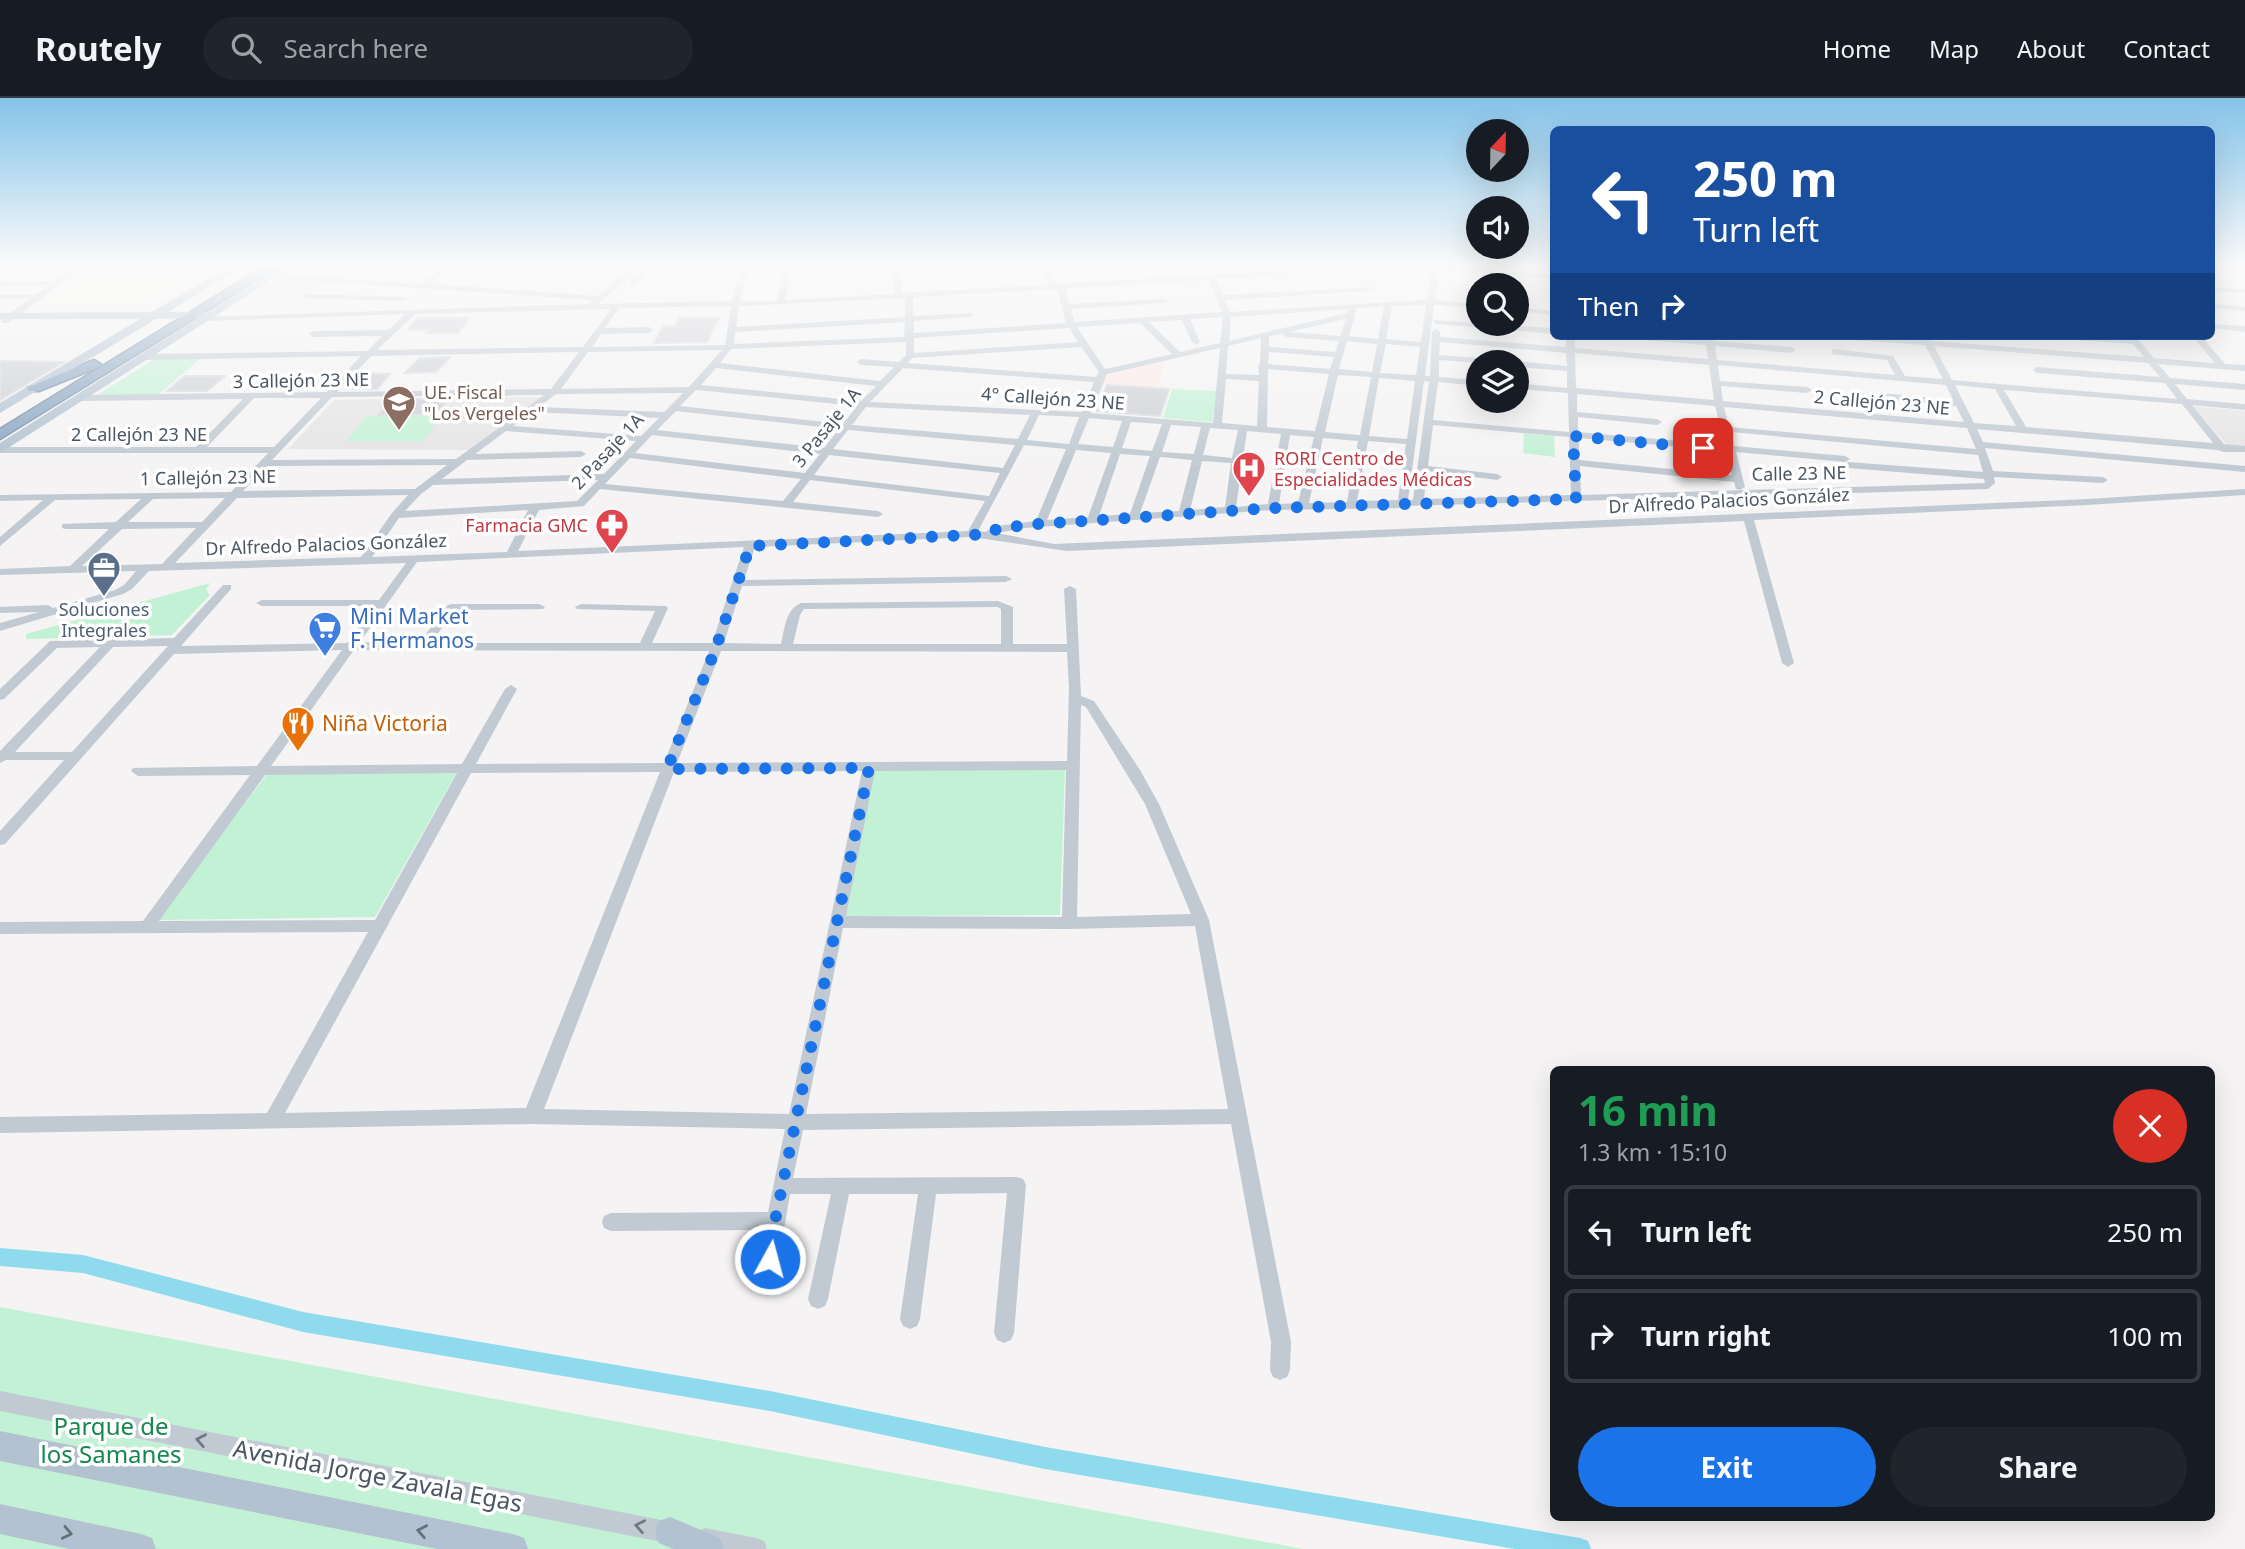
<!DOCTYPE html>
<meta charset="utf-8">
<style>
:root{--surface:#171b24;--page:#20242c;--text:#f1f3f6;--muted:#9ea1a6;--line:#363941;--accent:#1a73e8}
body{margin:0;font-family:"Noto Sans",sans-serif;background:var(--page);color:var(--text);height:100vh;display:flex;flex-direction:column;font-size:26px;white-space:nowrap}
*{box-sizing:border-box;margin:0}
p{font-size:23px;color:var(--muted)}
.icon{flex:none;width:38px;height:38px;fill:none;stroke:currentColor;stroke-width:2;stroke-linecap:round;stroke-linejoin:round}
.map{position:relative;flex:1;overflow:hidden}
.sheet{position:absolute;left:1550px;top:968px;width:665px;height:455px;display:flex;flex-direction:column;background:var(--surface);border-radius:10px;box-shadow:0 7px 28px #0002}
.sheet>*{flex:none}
.banner{position:absolute;left:1550px;top:28px;width:665px;height:214px;border-radius:10px;box-shadow:0 7px 28px #0002;background:#1a4fa0;color:#fff;overflow:hidden}
.needle{width:46px;rotate:22deg}
.fabs{position:absolute;left:1466px;top:21px;display:grid;gap:14px}
.fabs a{display:grid;place-items:center;width:63px;height:63px;border-radius:50%;background:var(--surface);box-shadow:0 7px 28px #0002;font-size:35px}
.pin{position:absolute;display:grid;place-items:center;width:60px;height:60px;color:#fff;margin:-30px;border-radius:14px;box-shadow:0 4px 10px #0006}
.me{position:absolute;width:77px;margin:-38px;rotate:7deg;stroke-linejoin:round;filter:drop-shadow(0 0 5px #0008)}
.turn{display:flex;align-items:center;gap:24px;height:147px;padding:0 28px;font-size:32px}
.turn .icon{width:91px;height:91px;stroke-width:2.5}
.turn b{display:block;font-size:49px;line-height:60px}
.then{display:flex;align-items:center;height:66px;padding:0 28px;background:#0003;gap:14px;font-size:26px}
.round{display:grid;place-items:center;flex:none;width:74px;height:74px;border-radius:37px;background:var(--page)}
.head{display:flex;align-items:center;justify-content:space-between;height:119px;padding:0 28px}
h1{font-size:42px;font-weight:700;line-height:52px;color:#1e9e55}
.button{display:flex;gap:14px;margin-top:auto;padding:14px 28px}
.button a{flex:1;height:80px;border-radius:42px;background:var(--accent);color:#fff;font-size:28px;font-weight:700;line-height:80px;text-align:center}
.button a+a{background:var(--page);color:var(--text)}
ul{padding:0;list-style:none}
li{display:flex;align-items:center;gap:21px;height:94px;margin:0 14px 10px;padding:0 14px;border:4px solid var(--line);border-radius:10px}
li div{flex:1}
li b{display:block;font-size:26px}
li em{font-style:normal}
header{display:flex;align-items:center;gap:42px;box-sizing:border-box;height:98px;padding:0 35px;background:var(--surface);border-bottom:2px solid var(--line)}
header strong{font-size:33px}
nav{display:flex;gap:38px;margin-inline-start:auto;font-size:24px}
.search{width:490px;height:63px;background:var(--page);display:flex;align-items:center;gap:18px;box-sizing:border-box;padding:0 24px;border-radius:38px;color:var(--muted);font-size:26px}
.map>svg:first-child{display:block}
</style>
<header>
<strong>Routely</strong>
<div class="search"><svg class="icon" aria-label="search" viewBox="0 0 24 24"><circle cx="10" cy="10" r="6"/><path d="M15 15l6 6"/></svg>Search here</div>
<nav><a>Home</a><a>Map</a><a>About</a><a>Contact</a></nav>
</header>
<div class="map">
<svg width="2245" height="1451" viewBox="0 0 2245 1451">
<rect width="100%" height="100%" fill="#f5f3f3"/>
<path fill="#fdf9ef" d="M89,168H230L202,184L141,207L32,208Z"/>
<g fill="#e6e4e5">
<path d="M280,180L323,183L302,196H253Z"/>
<path d="M543,299L469,352L288,351L334,302L391,301L379,317L438,316L448,300Z"/>
<path d="M2193,308L2245,313V349L2227,347Z"/>
</g>
<path fill="#fce8e6" d="M1164,263L1158,289L1103,286L1106,276Z"/>
<g fill="#c3f1d5">
<path d="M155,261H200L158,297H97Z"/>
<path d="M1172,291L1217,293L1212,324L1163,320Z"/>
<path d="M367,318H442L423,343H346Z"/>
<path d="M1524,335L1554,338L1555,359L1523,355Z"/>
<path d="M210,485L206,491L210,497L172,537L26,541V536Z"/>
<path d="M1065,670L1060,817L844,818L873,671Z"/>
<path d="M270,672L457,674L375,819L157,822Z"/>
<path d="M0,1209L1303,1451H0Z"/>
</g>
<g fill="none" stroke-linecap="round" stroke-linejoin="round">
<path fill="#90daee" fill-rule="evenodd" d="M0,1150L83,1157L303,1214L770,1293L1045,1349L1580,1440L1588,1443L1591,1451H1515L1045,1371L770,1313L303,1234L83,1175L0,1168Z"/>
</g>
<g fill="#cdcfd5" stroke="#d7d9de" stroke-width="2">
<path d="M417,220H470L458,235H426L429,231L408,232Z"/>
<path d="M679,220H719L707,244L654,245L663,228H675Z"/>
<path d="M450,259L436,274L405,275L420,260Z"/>
<path d="M0,263L64,264L0,302Z"/>
<path d="M362,275L390,276L377,291H347Z"/>
<path d="M185,278H225L207,293H167Z"/>
<path d="M1107,287L1169,291L1160,318L1097,313Z"/>
<path d="M392,301H448L437,316L378,317Z"/>
</g>
<g fill="none" stroke-linecap="round" stroke-linejoin="round">
<defs>
<g id="highway">
<path d="M265,168H279L0,341V331Z"/>
<path d="M94,262L101,266L99,269L39,293H29L27,290Z"/>
</g>
</defs>
<use href="#highway" stroke="#7690ad" stroke-width="3"/>
<g fill="#c1cad2" fill-rule="evenodd">
<path d="M76,168H85L8,225H2V221L31,200L0,201V197H35L49,187L0,188V184L55,183L67,174L0,175V171L73,170Z"/>
<path d="M446,168H456L430,186L598,198L633,168H642L598,206L732,203L741,170L716,168H808L792,170L785,202L893,196L894,168H902L901,195L1047,187L1044,168H1052L1055,186L1360,168H1443L1442,170L1554,177V181L1439,174L1435,202L1479,206V210L1434,207L1425,278H1430L1432,234L1436,231L1440,234V239L1566,249V238H1574L1575,250L1708,261L1706,247L1633,241L1629,238L1705,242V238H1713L1714,243L1792,249L1796,252L1792,255L1715,248L1717,262L1895,277L1887,262L1832,256V252L1835,251L1893,258L1905,278L1943,281L1925,247L1838,241L1834,238L1923,242L1921,238H1929L1932,243L2144,259L2133,246L2062,241L2058,238L2129,241L2127,238H2135L2154,260L2215,265L2192,238H2201L2225,266L2245,267V273L2158,266L2170,280L2245,286V292L2175,286L2187,301L2245,306V312L2192,307L2224,346L2245,348V354H2223L2218,352L1977,331L1983,344L2245,368V374L1985,350L1993,373L2103,379L2108,382L2103,385L1994,379L1995,385L1988,391L1406,408L1402,410L1273,412L1025,430L997,435L1054,446L2087,401L2245,391V397L2087,407L1754,422L1794,565L1788,569L1782,565L1744,423L1067,453L971,439L755,449L744,482L1006,478L1012,481L1006,484L742,488L724,545L781,546C785,530 785,512 801,505L998,503L1013,509V546H1067L1064,491L1070,488L1076,491L1081,598L1094,603L1140,672L1159,706L1209,822L1291,1244L1290,1272L1287,1279L1280,1282L1273,1279L1270,1272L1271,1244L1231,1026L803,1032L793,1080L1017,1079L1023,1081L1026,1087L1014,1235L1011,1242L1004,1245L997,1242L994,1235L1007,1095L936,1096L920,1221L917,1228L910,1231L903,1228L900,1221L918,1096H849L828,1201L825,1208L818,1211L811,1208L808,1201L831,1096H790L779,1161L777,1167L770,1170L763,1167L761,1161L765,1132L611,1133L604,1130L602,1124L604,1118L611,1115L768,1114L785,1031L532,1026L0,1035V1019L267,1015L368,834L0,836V824L143,823L250,677L138,678L131,673L133,670L257,668L342,552L174,556L5,746L0,747V733L64,662H6L0,665V653L100,549L57,550L4,601L0,602V591L50,543L174,540L223,487H231V491L181,548L347,545L374,508H262L256,505L262,502H379L406,465L149,473L132,491L123,496L0,533V525L39,514L0,515V509L48,507L53,510L115,492L124,487L136,473L0,477V471L70,468L109,431H66L62,430V426L116,424L141,401L55,402L0,448V439L43,402L0,403V397L231,394L268,355H0V349H196L243,301L80,303L75,300L80,297L327,294L361,258L146,262L142,259L146,256L367,253L382,238L313,239L309,236L313,233L388,232L405,216L203,223L202,221L206,219L589,206L593,202L274,180L270,178L274,176L421,186ZM748,170H784L777,203H740ZM1387,171L1431,174L1427,202L1230,214L1225,202L1372,193L1376,191L1372,189L1223,197L1216,181ZM1209,182L1222,214L1074,224L1071,211L1165,205L1169,203L1165,201L1069,206L1065,190ZM1057,191L1066,225L914,235V223L970,219L974,217L970,215L913,218V199ZM905,200V219L736,229L739,208ZM1426,207L1421,244L1386,241L1392,208ZM731,208L725,247L592,249L601,236L649,235L653,232L649,229L605,230L619,210ZM1384,208L1378,241L1349,238L1357,210ZM611,211L583,249L377,252L415,216ZM1349,211L1347,215L1229,243L1231,219ZM1223,219L1220,245L1180,254L1149,224L1182,222L1192,244L1196,247L1200,244L1190,221ZM1346,221L1340,238L1289,234ZM905,224L904,239L734,246L735,234ZM1140,225L1172,256L1105,271L1077,229ZM1069,230L1078,244L914,255V240ZM1282,236L1286,239L1339,243L1335,254L1269,249V238ZM1261,240L1260,266L1258,268L1259,277L1226,276L1228,248ZM1347,243L1377,246L1372,274L1339,271ZM906,244V257L899,264L861,261L857,264L861,267L894,269L880,283L720,265L731,251ZM1440,244L1566,255L1567,268L1517,263L1514,264H1517V269L1567,273V290L1517,285V291L1568,295L1569,334L1433,322L1438,284L1479,288V282L1439,279V262L1479,265L1496,264L1492,261L1439,257ZM1386,246L1420,249L1416,277L1380,275ZM1934,248L2148,265L2160,279L2037,269L2033,272L2037,275L2165,285L2177,301L1952,282ZM1081,249L1099,274L1096,279L908,265L912,260ZM1220,250L1213,325L1091,315L1107,276ZM722,252L689,289L561,291L588,254ZM579,254L551,291L337,294L371,258ZM1269,254L1334,259L1330,271L1268,266ZM1575,255L1709,267L1714,302L1576,290ZM1718,267L1946,287L1953,302L1882,295L1877,298L1882,301L1956,308L1964,324L1723,303L1721,288L1807,295L1812,292L1807,289L1720,283ZM716,270L876,288L861,303L701,287ZM903,270L1094,284L1082,314L870,304ZM1268,271L1329,276L1315,333L1267,329ZM1338,277L1371,279L1360,337L1325,334ZM1379,280L1415,283L1407,341L1369,338ZM1226,281L1259,283L1257,328L1222,325ZM1424,283L1429,284L1413,402H1408ZM1955,287L1995,291L2016,328L1974,325ZM696,292L857,308L843,326L680,308ZM2004,292L2182,306L2213,345L2026,329ZM683,295L664,314L539,309L556,296ZM1577,296L1715,308L1725,347L1578,334V319L1657,327L1662,324L1657,321L1577,314ZM544,297L456,361L272,362L332,299ZM254,300H321L274,349H207ZM866,309L1030,317L1018,341L852,327ZM1724,309L1967,330L1976,351L1729,329ZM676,313L839,331L824,350L657,332ZM532,314L659,320L641,338L513,328ZM1039,317L1079,319L1069,346L1027,342ZM1089,320L1122,323L1113,349L1078,346ZM1131,324L1162,326L1152,353L1122,350ZM1171,327L1201,329L1194,356L1162,354ZM1433,327L1569,339L1571,397L1424,401L1427,373L1497,382L1502,379L1497,376L1428,368ZM1210,330L1238,332L1232,360L1203,357ZM848,332L1015,347L1003,370L833,351ZM506,333L636,343L604,376L442,381L467,362L581,359L586,356L581,353L475,356ZM1247,333L1281,336L1268,406L1236,409ZM1731,334L1978,357L1983,374L1848,364L1843,367L1848,370L1984,381L1985,385L1581,397L1580,368L1734,384L1736,391L1740,392L1745,389L1736,354L1845,364L1850,361L1845,358L1734,348ZM652,337L820,356L805,375L635,355ZM1290,337L1314,339L1298,405L1279,406ZM1323,340L1358,343L1347,404L1309,405ZM1579,340L1726,353L1732,377L1579,362ZM1368,343L1406,346L1398,402L1357,403ZM1024,347L1066,351L1036,423L997,428L985,434L978,433ZM1076,352L1111,355L1088,419L1047,422ZM1120,356L1150,358L1130,416L1099,418ZM829,357L1000,375L989,398L814,377ZM1160,359L1192,362L1179,413L1140,415ZM630,360L801,381L783,403L605,386ZM1202,363L1231,365L1225,409L1190,412ZM447,367L415,391L243,393L267,368ZM598,382L577,403L405,413L421,396L433,387ZM810,382L985,403L968,433L518,453L539,412L584,408L600,391L878,419L883,416L878,413L793,404ZM408,397L392,415L361,459L175,465L237,400ZM225,400L202,424H128L153,401ZM528,412L507,454L372,459L399,420ZM196,430L162,466L82,468L122,431ZM744,449L712,545H652L668,510L666,508L581,506L575,509L577,511L655,513L640,545H431L455,512L543,511L545,509L539,506H452L448,507L419,545L360,544L417,464ZM997,509L1001,511V546H793L800,517L804,511ZM168,548L72,654H15L113,549ZM354,552L709,553L664,665L476,666L517,591L511,587L505,591L462,666L271,668ZM721,553L1067,554L1069,590L1067,663L677,665ZM1081,607L1086,609L1145,706L1191,816L1077,819ZM1066,672L1062,819L846,818L875,673ZM862,673L789,1016L544,1011L674,674ZM660,674L526,1010L285,1015L471,675ZM457,675L375,822L159,823L265,677ZM1195,828L1228,1011L806,1016L843,830L1069,831Z"/>
<path d="M647,168H656L636,187H630V183Z"/>
<path d="M2233,168H2242L2245,171V177Z"/>
<path d="M2212,189L2245,191V195L2212,193Z"/>
<path d="M308,196L404,199L408,201L404,203L305,200V196Z"/>
<path d="M2212,206L2245,209V213L2212,210Z"/>
<path d="M1517,209L1554,213V217L1517,213Z"/>
<path d="M1434,222L1554,230V236L1437,226L1433,224Z"/>
<path d="M2212,226L2245,228V234L2212,230Z"/>
<path d="M0,1293L672,1424L680,1427L683,1435L680,1443L672,1446L0,1313Z"/>
<path d="M705,1430L756,1440L764,1443L767,1451H702L697,1449L694,1441L697,1433Z"/>
</g>
<g fill="#b3c2d1" fill-rule="evenodd">
<path d="M231,168H244L168,214H209L281,168H294L0,355V345L198,220L156,221L0,315V305L140,221H0V215L151,214Z"/>
<path d="M0,1333L513,1436L524,1440L528,1451H437L0,1363Z"/>
<path d="M0,1406L141,1436L152,1440L156,1451H69L0,1436Z"/>
<path d="M670,1419L720,1440L724,1451H673L659,1445L655,1434L659,1423Z"/>
</g>
<use href="#highway" fill="#8ba5c1" fill-rule="evenodd"/>
</g>
<defs><path id="oneway-chevron" d="M-2-3.5L2.5 0L-2 3.5" fill="none" stroke-width="1.6" stroke-linecap="round" stroke-linejoin="round" transform="scale(1.75)"/></defs>
<g stroke="#6e7983">
<use href="#oneway-chevron" transform="translate(201 1342) rotate(-169)"/>
<use href="#oneway-chevron" transform="translate(640 1428) rotate(-169)"/>
</g>
<g stroke="#64717d">
<use href="#oneway-chevron" transform="translate(422 1433) rotate(-169)"/>
<use href="#oneway-chevron" transform="translate(67 1435) rotate(12)"/>
</g>
<linearGradient id="sky" x2="0" y2="1"><stop stop-color="#85c3ea"/><stop offset="0.45" stop-color="#fafafa"/><stop offset="1" stop-color="#fafafa" stop-opacity="0"/></linearGradient>
<rect width="2245" height="371" fill="url(#sky)"/>
<g fill="none" stroke-linecap="round" stroke-linejoin="round">
<path stroke="#1a73e8" stroke-width="12" stroke-dasharray="0 21.6" d="M770,1161L775,1123L869,670L667,671L716,550L750,448L988,436L997,431L1025,427L1273,410L1576,401L1573,338L1703,350"/>
</g>
<defs>
<symbol id="school-pin" viewBox="-11 -11 22 30"><path d="M0 17L-7.5 6A9.5 9.5 0 1 1 7.5 6Z" fill="#8d6e63" stroke="#fff"/><path d="M0-5L7-2L0 1L-7-2ZM-4 1L0 2.5L4 1V4Q0 6-4 4Z" fill="#fff"/></symbol>
<symbol id="hospital-pin" viewBox="-11 -11 22 30"><path d="M0 17L-7.5 6A9.5 9.5 0 1 1 7.5 6Z" fill="#e0444e" stroke="#fff"/><path d="M-5-5h3v3.5h4V-5h3V5h-3V1.5h-4V5h-3Z" fill="#fff"/></symbol>
<symbol id="pharmacy-pin" viewBox="-11 -11 22 30"><path d="M0 17L-7.5 6A9.5 9.5 0 1 1 7.5 6Z" fill="#e0444e" stroke="#fff"/><path d="M-2-6h4v4h4v4h-4v4h-4v-4h-4v-4h4Z" fill="#fff"/></symbol>
<symbol id="office-pin" viewBox="-11 -11 22 30"><path d="M0 17L-7.5 6A9.5 9.5 0 1 1 7.5 6Z" fill="#5c6f8a" stroke="#fff"/><path d="M-6-3h4V-5.5h4V-3h4V5H-6ZM-1-4.5V-3h2v-1.5ZM-6 0V1H6V0Z" fill="#fff"/></symbol>
<symbol id="supermarket-pin" viewBox="-11 -11 22 30"><path d="M0 17L-7.5 6A9.5 9.5 0 1 1 7.5 6Z" fill="#3f7fe0" stroke="#fff"/><path d="M-6-5.5h2.5l.6 2H6L4.5 2H-2.5L-4.4-4H-6ZM-1.5 3.2a1.3 1.3 0 1 0 .1 0ZM3 3.2a1.3 1.3 0 1 0 .1 0Z" fill="#fff"/></symbol>
<symbol id="restaurant-pin" viewBox="-11 -11 22 30"><path d="M0 17L-7.5 6A9.5 9.5 0 1 1 7.5 6Z" fill="#e8710a" stroke="#fff"/><path d="M-5-6h1v4h1v-4h1v4h1v-4h1v5L-1.5 .5V6h-2V.5L-5-1ZM5-6V6H3V1.5H1.5Q1.5-4 5-6Z" fill="#fff"/></symbol>
</defs>
<g fill-rule="evenodd">
<use href="#school-pin" x="380" y="285" width="38" height="52"/>
<use href="#hospital-pin" x="1230" y="351" width="38" height="52"/>
<use href="#pharmacy-pin" x="593" y="408" width="38" height="52"/>
<use href="#office-pin" x="85" y="451" width="38" height="52"/>
<use href="#supermarket-pin" x="306" y="511" width="38" height="52"/>
<use href="#restaurant-pin" x="279" y="606" width="38" height="52"/>
</g>
<g text-anchor="middle" dominant-baseline="central" stroke-width="7" stroke-linejoin="round" paint-order="stroke">
<g font-size="18" fill="#4a5661" stroke="#fff">
<text transform="translate(301 282) rotate(-1)">3 Callejón 23 NE</text>
<text transform="translate(1053 300) rotate(4)">4° Callejón 23 NE</text>
<text transform="translate(1882 304) rotate(5)">2 Callejón 23 NE</text>
<text transform="translate(826 329) rotate(-51)">3 Pasaje 1A</text>
<text x="139" y="336">2 Callejón 23 NE</text>
<text transform="translate(607 353) rotate(-47)">2 Pasaje 1A</text>
<text transform="translate(1799 375) rotate(-1)">Calle 23 NE</text>
<text transform="translate(208 379) rotate(-1)">1 Callejón 23 NE</text>
<text transform="translate(1729 402) rotate(-3)">Dr Alfredo Palacios González</text>
<text transform="translate(326 446) rotate(-2)">Dr Alfredo Palacios González</text>
</g>
<g font-size="18" fill="#785e54" stroke="#fff" text-anchor="start">
<text x="424" y="294">UE. Fiscal<tspan x="424" dy="21">"Los Vergeles"</tspan></text>
</g>
<g font-size="18" fill="#be3a42" stroke="#fff" text-anchor="start">
<text x="1274" y="360">RORI Centro de<tspan x="1274" dy="21">Especialidades Médicas</tspan></text>
<text x="588" y="427" text-anchor="end">Farmacia GMC</text>
</g>
<g font-size="18" fill="#4e5e75" stroke="#fff">
<text x="104" y="511">Soluciones<tspan x="104" dy="21">Integrales</tspan></text>
</g>
<g font-size="21" fill="#366cbe" stroke="#fff" text-anchor="start">
<text x="350" y="518">Mini Market<tspan x="350" dy="24">F. Hermanos</tspan></text>
</g>
<g font-size="21" fill="#c56008" stroke="#fff" text-anchor="start">
<text x="322" y="625">Niña Victoria</text>
</g>
<g font-size="24" fill="#17864f" stroke="#fff">
<text x="111" y="1327">Parque de<tspan x="111" dy="28">los Samanes</tspan></text>
</g>
<g font-size="24" fill="#4a5661" stroke="#fff">
<text transform="translate(378 1377) rotate(11)">Avenida Jorge Zavala Egas</text>
</g>
</g>
</svg>
<div class="fabs">
<a><svg class="needle" viewBox="-14 -14 28 28"><path d="M0-13l5 13h-10z" fill="#e53935"/><path d="M0 13l5-13h-10z" fill="#9ea1a6"/></svg></a>
<a><svg class="icon" aria-label="sound" viewBox="0 0 24 24"><path d="M4 9h4l5-4v14l-5-4H4zM17 9q2 3 0 6"/></svg></a>
<a><svg class="icon" aria-label="search" viewBox="0 0 24 24"><circle cx="10" cy="10" r="6"/><path d="M15 15l6 6"/></svg></a>
<a><svg class="icon" aria-label="layers" viewBox="0 0 24 24"><path d="M12 4l9 5-9 5-9-5zM3 14l9 5 9-5"/></svg></a>
</div>
<div class="pin" style="left:1703px;top:350px;background:#d93025"><svg class="icon" aria-label="arrive" viewBox="0 0 24 24"><path d="M6 21V4h12l-3 4 3 4H6"/></svg></div>
<svg class="me" style="left:770px;top:1161px" viewBox="-20 -20 40 40"><circle r="17" fill="#1a73e8" stroke="#fff" stroke-width="3"/><path d="M0-11L8 9 0 5-8 9z" fill="#fff"/></svg>
<div class="banner">
<div class="turn"><svg class="icon" aria-label="left" viewBox="0 0 24 24"><path d="M17 20v-9H6M10 6l-5 5 5 5"/></svg><div><b>250 m</b>Turn left</div></div>
<div class="then">Then<svg class="icon" aria-label="right" viewBox="0 0 24 24"><path d="M7 20v-9h11M14 6l5 5-5 5"/></svg></div>
</div>
<section class="sheet">
<div class="head"><div><h1>16 min</h1><p>1.3 km · 15:10</p></div><a class="round" style="background:#d93025;color:#fff"><svg class="icon" aria-label="close" viewBox="0 0 24 24"><path d="M6 6l12 12M18 6L6 18"/></svg></a></div>
<ul>
<li><svg class="icon" aria-label="left" viewBox="0 0 24 24"><path d="M17 20v-9H6M10 6l-5 5 5 5"/></svg><div><b>Turn left</b></div><em>250 m</em></li>
<li><svg class="icon" aria-label="right" viewBox="0 0 24 24"><path d="M7 20v-9h11M14 6l5 5-5 5"/></svg><div><b>Turn right</b></div><em>100 m</em></li>
</ul>
<div class="button"><a>Exit</a><a>Share</a></div>
</section>
</div>
